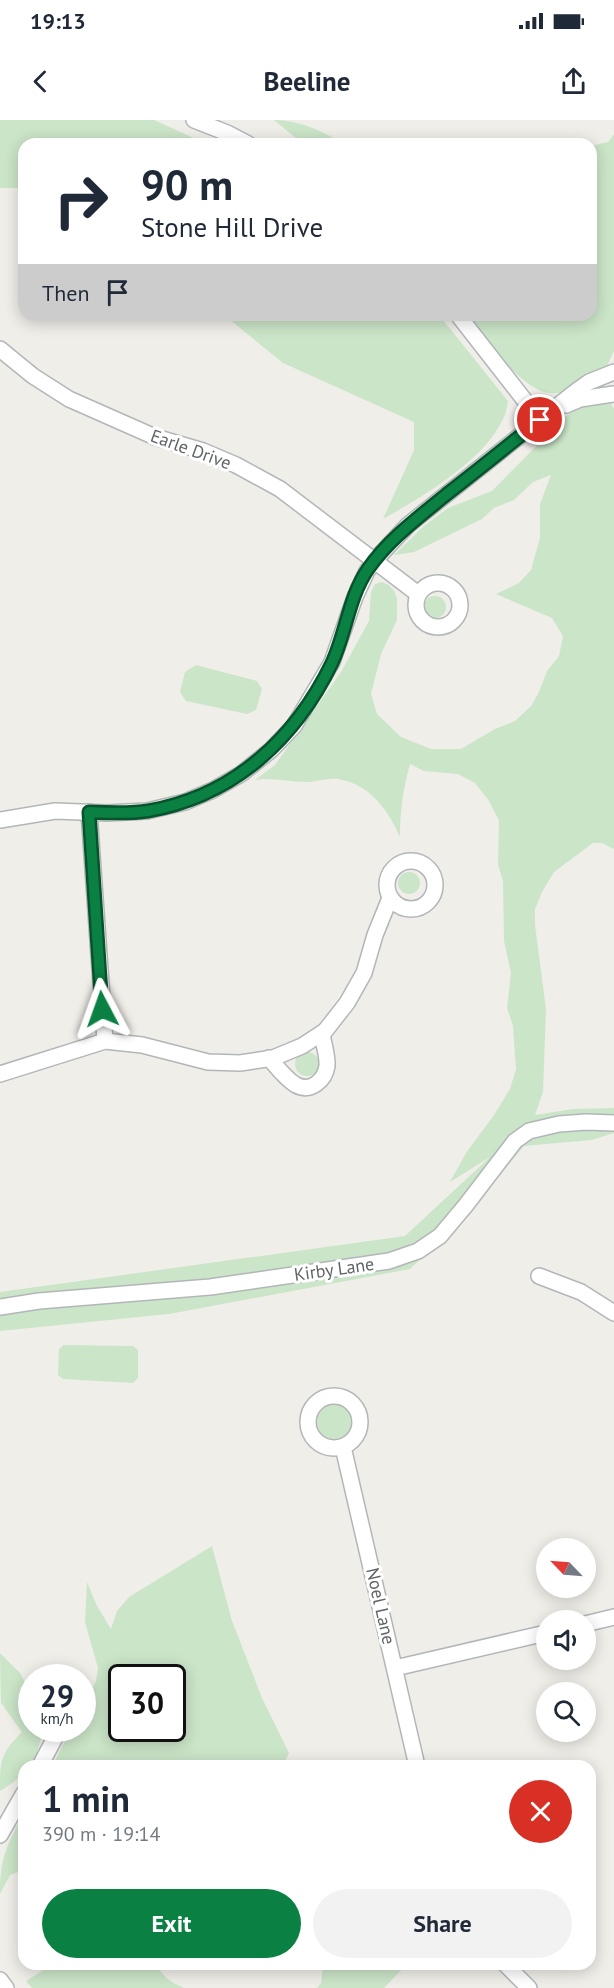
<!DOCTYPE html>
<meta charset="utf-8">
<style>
:root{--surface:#fff;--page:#f2f2f3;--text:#1f2937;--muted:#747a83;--accent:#0b8043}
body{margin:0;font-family:"PT Sans",sans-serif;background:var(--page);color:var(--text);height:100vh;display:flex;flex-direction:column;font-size:22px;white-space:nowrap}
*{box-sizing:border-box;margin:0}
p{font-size:20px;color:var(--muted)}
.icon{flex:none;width:33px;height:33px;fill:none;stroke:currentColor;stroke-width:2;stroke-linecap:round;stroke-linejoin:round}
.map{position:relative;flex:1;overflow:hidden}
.drawer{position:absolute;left:18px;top:1640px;width:578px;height:210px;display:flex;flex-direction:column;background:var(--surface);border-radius:18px;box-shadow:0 3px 15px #0003}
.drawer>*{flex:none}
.top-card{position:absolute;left:18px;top:18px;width:579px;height:183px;border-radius:18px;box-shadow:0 3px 15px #0003;background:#fff;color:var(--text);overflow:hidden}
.needle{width:39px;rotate:295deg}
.buttons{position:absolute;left:536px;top:1418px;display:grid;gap:12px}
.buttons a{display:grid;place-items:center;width:60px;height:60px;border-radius:50%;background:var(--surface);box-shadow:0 3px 15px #0003;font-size:30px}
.speed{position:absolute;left:18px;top:1544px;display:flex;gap:12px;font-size:30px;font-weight:700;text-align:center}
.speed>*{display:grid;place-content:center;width:78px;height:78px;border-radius:50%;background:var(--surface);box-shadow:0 3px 15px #0003;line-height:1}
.speed small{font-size:15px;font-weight:400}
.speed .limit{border:3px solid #111;border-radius:9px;background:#fff;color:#111}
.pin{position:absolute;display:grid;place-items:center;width:51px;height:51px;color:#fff;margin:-26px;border:3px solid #fff;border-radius:50%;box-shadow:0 2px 6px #0007}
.me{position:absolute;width:66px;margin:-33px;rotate:356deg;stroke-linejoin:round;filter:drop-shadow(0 0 4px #0008)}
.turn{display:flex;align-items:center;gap:21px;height:126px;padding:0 24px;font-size:27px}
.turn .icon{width:78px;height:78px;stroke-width:2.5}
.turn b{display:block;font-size:42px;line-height:51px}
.then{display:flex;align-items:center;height:57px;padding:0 24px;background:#0003;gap:12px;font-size:22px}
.round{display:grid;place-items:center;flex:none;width:63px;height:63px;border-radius:32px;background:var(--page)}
.overview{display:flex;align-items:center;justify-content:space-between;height:102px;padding:0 24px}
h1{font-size:36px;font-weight:700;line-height:45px}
.action{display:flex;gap:12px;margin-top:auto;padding:12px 24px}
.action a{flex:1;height:69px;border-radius:36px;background:var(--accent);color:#fff;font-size:24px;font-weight:700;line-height:69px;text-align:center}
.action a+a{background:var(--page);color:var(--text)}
.status{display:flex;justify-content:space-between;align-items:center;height:42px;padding:0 30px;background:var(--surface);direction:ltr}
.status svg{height:16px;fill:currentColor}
header{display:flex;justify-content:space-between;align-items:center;height:78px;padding:0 24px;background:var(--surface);font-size:27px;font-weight:700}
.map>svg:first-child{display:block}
</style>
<div class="status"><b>19:13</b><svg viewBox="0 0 49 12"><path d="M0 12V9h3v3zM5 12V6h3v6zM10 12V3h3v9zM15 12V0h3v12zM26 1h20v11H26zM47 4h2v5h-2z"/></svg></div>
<header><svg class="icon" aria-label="back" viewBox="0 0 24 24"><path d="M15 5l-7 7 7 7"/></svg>Beeline<svg class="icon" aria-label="share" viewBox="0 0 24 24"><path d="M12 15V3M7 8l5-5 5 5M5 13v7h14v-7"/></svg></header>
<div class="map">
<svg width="614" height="1868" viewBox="0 0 614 1868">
<rect width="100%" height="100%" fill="#f0eee9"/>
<g fill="#cbe5c8" fill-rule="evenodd">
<path d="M0,0H154L207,24H24V68H0Z"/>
<path d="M274,0C300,0 322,11 344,24H303Z"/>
<path d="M614,14V231C602,255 600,266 614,289V729L602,723H593L554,752L542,772L535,789V805L546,889L543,972L535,995L573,989L614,988V1013L592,1020L524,1026L455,1108L410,1149L169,1194L0,1211V1172L405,1116L490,1037L450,1062L466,1033L494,995L510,969L516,949L513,906L507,888L511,853L504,821L503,761L498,745L499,701L489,681L475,663L458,654L424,651L410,644C403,669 400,691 400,717C388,690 370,664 338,659C328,658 316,662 306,662C287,662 274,657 255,660L275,645L341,552L369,501L371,472L375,464L382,462L389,465L394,471L397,478V500L381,534L371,574L377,594L401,617L431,629H461L495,609L515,601L531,586L538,574L547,551L559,536L563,516L552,498L496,474L519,463L531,450L540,418V384L551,355L533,362L514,380L494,388L482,399L414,432L394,435L424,406L448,388L492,371L564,298L581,283L595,266C578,270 561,276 544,272C520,265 479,215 464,195H591V26L608,22Z"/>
<path d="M224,195H439L508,281C507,287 506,294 503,299C484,341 422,377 383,399L414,330V302L283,243Z"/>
<circle cx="435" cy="487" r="11"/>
<path d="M196,545L257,561L262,569L256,590L247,594L186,581L180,572L185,552Z"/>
<circle cx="409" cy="763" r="11"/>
<circle cx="307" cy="944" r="12"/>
<path d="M64,1225L133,1226L138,1230V1258L133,1263L63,1259L58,1255L59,1229Z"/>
<circle cx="335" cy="1302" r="18"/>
<path d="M212,1426L232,1501L262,1578L289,1633L283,1645H53L71,1608H82L83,1586L96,1561L98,1548L85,1502L87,1462L97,1486L111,1509L117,1491L129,1477ZM122,1557H172V1608H122Z"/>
<path d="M0,1533L20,1553L31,1574L32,1608H43V1610L36,1637L29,1645L24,1646C24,1658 9,1665 0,1671C0,1641 0,1634 22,1612L1,1583Z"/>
<path d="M24,1693V1750L10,1755L0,1774C0,1737 7,1725 24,1693Z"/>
<path d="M53,1844H156C163,1857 171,1863 185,1868H32L26,1861Z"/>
<path d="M323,1844H407L384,1868H317L321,1863Z"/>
</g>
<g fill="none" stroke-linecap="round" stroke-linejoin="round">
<defs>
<g id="minor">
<path d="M194,0L227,13L248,24"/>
<path d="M458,195L540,300"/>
<path d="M0,229L33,256L69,279L155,317L203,331L236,345L280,369L418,474"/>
<path d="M566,285L580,279L614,274"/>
<circle cx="438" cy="485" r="22"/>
<path d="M89,692L105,921"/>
<path d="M0,700L55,691L107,693L147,691L185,682L213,670L241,654L271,630L294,606L332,542L355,477L367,451L379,436L408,405L575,272L589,262L614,252"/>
<circle cx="411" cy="765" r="24"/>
<path d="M269,938C277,947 286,959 296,965C311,973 325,960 327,946C328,936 323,923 322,913"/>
<path d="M0,954L105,921L142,925L208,942L240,943L273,938L302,926L325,911L347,883L364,853L375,815L390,778"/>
<path d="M539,1156L581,1172L614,1193"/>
<path d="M0,1187L39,1181L210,1167L389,1141L418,1131L440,1116L466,1085L515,1021L529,1011L559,1004L586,1002L614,1003"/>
<circle cx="334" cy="1302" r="26"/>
<path d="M343,1327L417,1646"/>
<path d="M585,1504L614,1497"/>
<path d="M395,1548L546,1513"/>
<path d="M40,1646L60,1608"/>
<path d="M0,1715L24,1673"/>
<path d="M505,1844L529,1868"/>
<path d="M0,1860L6,1868"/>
</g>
</defs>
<use href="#minor" stroke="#b3b6b9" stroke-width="18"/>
<use href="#minor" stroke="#fff" stroke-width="15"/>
</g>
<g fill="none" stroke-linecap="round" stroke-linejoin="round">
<defs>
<path id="route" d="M102,889L89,692C108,693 129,694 148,691C234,676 295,619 332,543C346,513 349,476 368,449C389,419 419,397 447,374C478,350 509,325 540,300"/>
</defs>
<use href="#route" stroke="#07532c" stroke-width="15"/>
<use href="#route" stroke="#0b8043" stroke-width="10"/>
</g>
<g text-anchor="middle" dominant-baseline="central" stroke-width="6" stroke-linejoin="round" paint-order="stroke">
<g font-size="18" fill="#606467" stroke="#fff">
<text transform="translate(191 329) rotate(20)">Earle Drive</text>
<text transform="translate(334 1149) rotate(-8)">Kirby Lane</text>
<text transform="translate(381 1486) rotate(77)">Noel Lane</text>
</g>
</g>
</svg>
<div class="buttons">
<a><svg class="needle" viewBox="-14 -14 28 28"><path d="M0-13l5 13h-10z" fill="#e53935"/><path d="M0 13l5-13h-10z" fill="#747a83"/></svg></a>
<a><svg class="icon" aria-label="sound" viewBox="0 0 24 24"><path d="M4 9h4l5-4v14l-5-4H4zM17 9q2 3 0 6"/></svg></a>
<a><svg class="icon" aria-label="search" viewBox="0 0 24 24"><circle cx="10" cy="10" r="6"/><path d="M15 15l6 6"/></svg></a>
</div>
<div class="speed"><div>29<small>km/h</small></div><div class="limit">30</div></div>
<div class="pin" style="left:540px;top:300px;background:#d93025"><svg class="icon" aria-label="arrive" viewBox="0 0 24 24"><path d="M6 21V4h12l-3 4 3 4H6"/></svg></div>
<svg class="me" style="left:102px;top:889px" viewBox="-20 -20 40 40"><path d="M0-17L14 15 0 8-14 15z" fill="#0b8043" stroke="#fff" stroke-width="4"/></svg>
<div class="top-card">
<div class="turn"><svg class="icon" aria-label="right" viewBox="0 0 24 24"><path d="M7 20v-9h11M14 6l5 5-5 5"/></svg><div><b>90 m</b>Stone Hill Drive</div></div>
<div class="then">Then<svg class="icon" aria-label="arrive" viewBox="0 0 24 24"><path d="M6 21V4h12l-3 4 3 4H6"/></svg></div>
</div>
<section class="drawer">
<div class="overview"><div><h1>1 min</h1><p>390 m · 19:14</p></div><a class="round" style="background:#d93025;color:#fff"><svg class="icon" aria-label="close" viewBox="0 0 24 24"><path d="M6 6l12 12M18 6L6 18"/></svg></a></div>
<div class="action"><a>Exit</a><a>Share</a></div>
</section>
</div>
